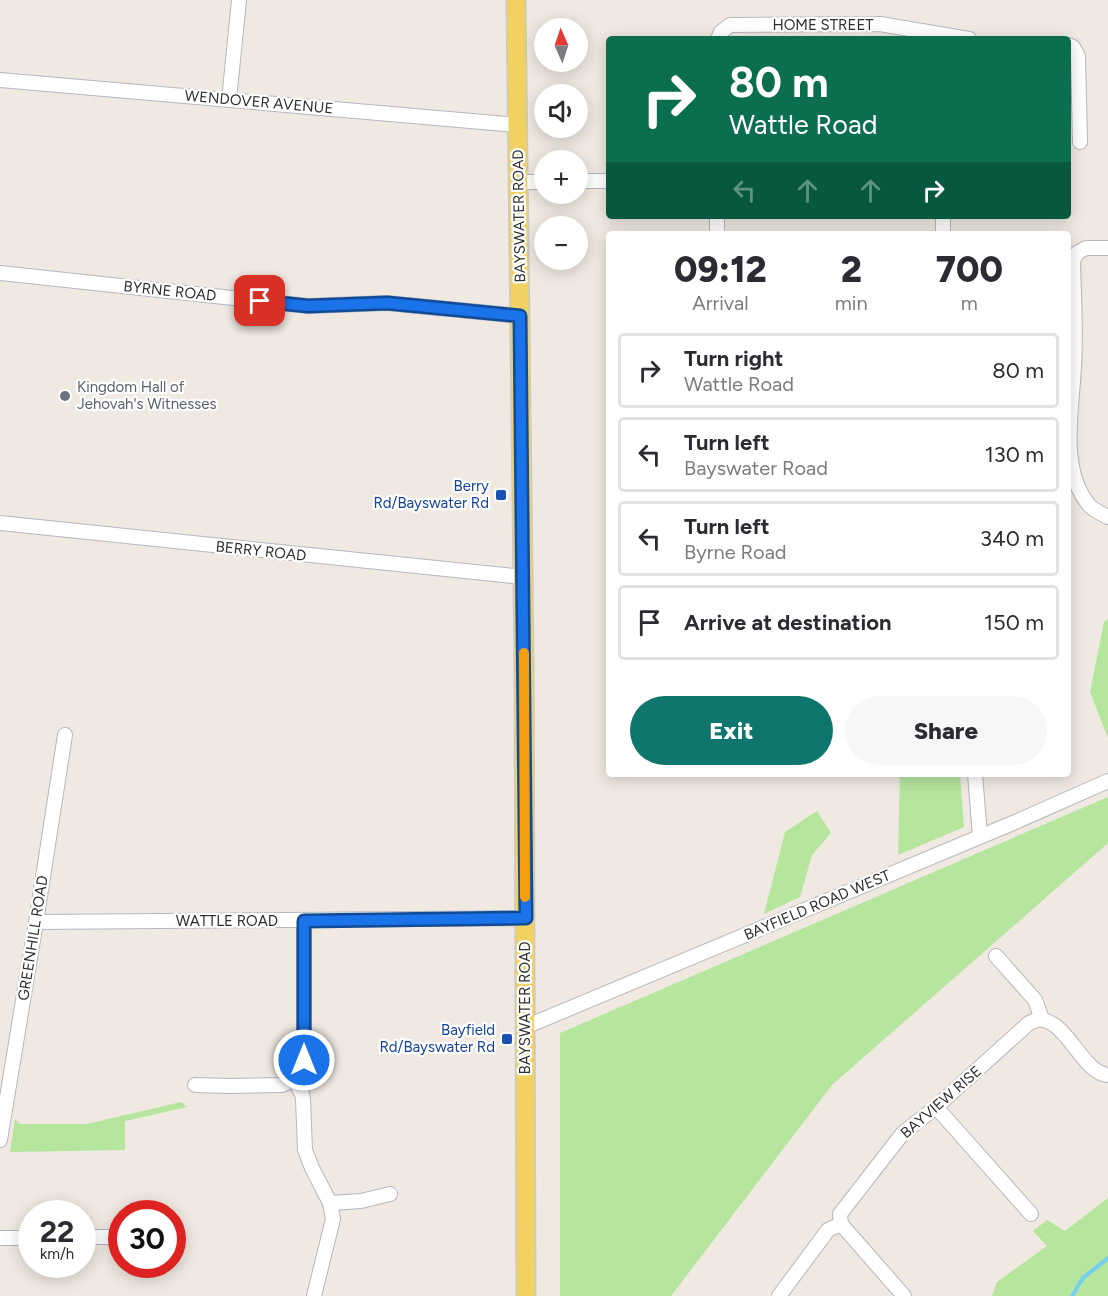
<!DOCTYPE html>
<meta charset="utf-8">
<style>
:root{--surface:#fff;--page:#f7f7f7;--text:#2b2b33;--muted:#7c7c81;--line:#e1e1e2;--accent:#0f766e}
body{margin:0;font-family:Figtree,sans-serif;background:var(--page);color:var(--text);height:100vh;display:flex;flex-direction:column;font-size:22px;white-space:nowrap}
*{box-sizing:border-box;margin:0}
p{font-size:20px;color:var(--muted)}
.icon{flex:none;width:33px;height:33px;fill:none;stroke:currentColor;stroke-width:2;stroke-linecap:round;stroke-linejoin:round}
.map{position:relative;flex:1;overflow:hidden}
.side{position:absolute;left:606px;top:231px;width:465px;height:546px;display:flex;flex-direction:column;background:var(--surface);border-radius:6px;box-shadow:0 3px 15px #0003}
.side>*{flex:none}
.banner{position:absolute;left:606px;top:36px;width:465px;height:183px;border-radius:6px;box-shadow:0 3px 15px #0003;background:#0b6e4f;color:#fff;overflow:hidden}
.needle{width:39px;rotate:357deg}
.buttons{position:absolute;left:534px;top:18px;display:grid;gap:12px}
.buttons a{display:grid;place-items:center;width:54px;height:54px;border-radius:50%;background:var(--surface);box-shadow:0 3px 15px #0003;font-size:30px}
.speed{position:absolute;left:18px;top:1200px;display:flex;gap:12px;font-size:30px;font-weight:700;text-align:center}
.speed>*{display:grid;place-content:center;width:78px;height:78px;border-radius:50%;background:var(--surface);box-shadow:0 3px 15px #0003;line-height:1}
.speed small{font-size:15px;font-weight:400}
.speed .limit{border:9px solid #d22;background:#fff;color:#111}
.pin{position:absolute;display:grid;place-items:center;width:51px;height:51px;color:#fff;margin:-26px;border-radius:12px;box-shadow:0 3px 9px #0006}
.me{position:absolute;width:66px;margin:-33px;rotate:0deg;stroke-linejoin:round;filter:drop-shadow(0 0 4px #0008)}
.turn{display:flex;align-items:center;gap:21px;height:126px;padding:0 24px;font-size:27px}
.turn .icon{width:78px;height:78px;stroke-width:2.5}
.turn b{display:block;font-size:42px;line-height:51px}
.lanes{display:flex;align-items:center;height:57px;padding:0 24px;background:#0003;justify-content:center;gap:30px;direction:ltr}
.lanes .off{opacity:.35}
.eta{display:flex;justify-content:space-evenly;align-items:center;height:102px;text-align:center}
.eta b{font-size:36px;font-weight:800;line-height:42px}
.button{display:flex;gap:12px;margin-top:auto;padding:12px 24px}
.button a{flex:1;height:69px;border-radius:36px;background:var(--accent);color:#fff;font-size:24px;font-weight:800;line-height:69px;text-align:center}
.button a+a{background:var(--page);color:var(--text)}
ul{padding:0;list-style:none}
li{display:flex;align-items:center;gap:18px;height:75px;margin:0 12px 9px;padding:0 12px;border:3px solid var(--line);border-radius:6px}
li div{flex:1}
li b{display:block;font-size:22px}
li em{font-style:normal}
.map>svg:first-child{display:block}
</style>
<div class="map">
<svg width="1108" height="1296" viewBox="0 0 1108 1296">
<rect width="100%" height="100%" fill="#efe9e1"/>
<g fill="#b6e59e">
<path d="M1108,619V738L1090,692L1104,622Z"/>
<path d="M900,774H960L964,827L898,855Z"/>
<path d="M1108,797V843L832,1085L671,1296H560V1033Z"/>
<path d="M817,811L831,833L812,855L800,897L764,914L785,832Z"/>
<path d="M181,1102L187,1107L125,1121V1150L10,1152L15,1119L20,1124H87Z"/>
<path d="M1108,1198V1296H992L997,1282L1047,1246L1033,1231L1047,1220L1065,1231Z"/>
</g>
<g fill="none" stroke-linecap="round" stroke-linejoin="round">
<path stroke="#75cff0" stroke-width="4" d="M1072,1296L1083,1278L1108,1258"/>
<defs>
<g id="minor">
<path d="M718,39L721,32L730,25L880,24L969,39"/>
<path d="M1068,45L1073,47L1078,56L1080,142"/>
<path d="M0,80L517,125"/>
<path d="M229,100L239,0"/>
<path d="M578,181H609"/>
<path d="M519,182H544"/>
<path d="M717,216V234"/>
<path d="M943,216V234"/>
<path d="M1108,248H1086L1077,253L1073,261C1074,296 1076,332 1074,367C1072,410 1059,469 1089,505C1093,510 1102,514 1108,517"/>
<path d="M0,273L308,306L387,303L520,316"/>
<path d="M0,523L523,577"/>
<path d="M975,774L980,836"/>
<path d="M304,921V1061L300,1070L294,1079L302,1094L303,1099L305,1150L312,1168L330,1203L333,1219L314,1296"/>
<path d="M36,922L526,918"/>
<path d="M996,956L1035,1000L1042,1019"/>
<path d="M525,1027L1013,823L1108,781"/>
<path d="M195,1085L229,1086L282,1085L294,1079"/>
<path d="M936,1107L1031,1214"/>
<path d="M0,1140L36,922L65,735"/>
<path d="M330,1203L361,1201L390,1194"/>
<path d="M82,1237H122"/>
<path d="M0,1238H32"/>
<path d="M779,1296L828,1230L841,1224"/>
<path d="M904,1296L841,1224L840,1214L903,1133L936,1107L1029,1023C1033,1021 1039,1019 1043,1020C1069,1025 1083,1073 1108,1075"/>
</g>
<path id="major" d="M516,0L524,663L526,1296"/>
</defs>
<use href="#minor" stroke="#b4b7c1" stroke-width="16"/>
<use href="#major" stroke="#c9c9c9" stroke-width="21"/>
<use href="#minor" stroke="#fff" stroke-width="14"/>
<use href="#major" stroke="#f2d163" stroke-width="18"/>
</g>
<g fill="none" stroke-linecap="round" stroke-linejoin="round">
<defs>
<path id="route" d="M260,301L308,306L387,303L520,316L526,918L304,921V1060"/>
</defs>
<use href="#route" stroke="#114b97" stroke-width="15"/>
<use href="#route" stroke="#1a73e8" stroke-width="10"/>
<path stroke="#f59e0b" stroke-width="10" d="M524,653L525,897"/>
</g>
<circle fill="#6b7280" stroke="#fff" stroke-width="2" cx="65" cy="396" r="6"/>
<g fill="#1a4fb4" stroke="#fff" stroke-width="2">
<rect x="495" y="489" width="12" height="12" rx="3"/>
<rect x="501" y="1033" width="12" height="12" rx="3"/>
</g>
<g text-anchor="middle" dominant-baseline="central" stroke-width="4.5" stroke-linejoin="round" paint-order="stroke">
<g font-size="15" fill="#2e2e2e" stroke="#fff">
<text x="823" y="25">HOME STREET</text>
<text transform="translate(259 102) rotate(5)">WENDOVER AVENUE</text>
<text transform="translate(519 216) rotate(-91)">BAYSWATER ROAD</text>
<text transform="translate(170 291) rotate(6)">BYRNE ROAD</text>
<text transform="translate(261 551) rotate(6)">BERRY ROAD</text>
<text transform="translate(817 905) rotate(-23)">BAYFIELD ROAD WEST</text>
<text x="227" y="921">WATTLE ROAD</text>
<text transform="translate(33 938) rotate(-81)">GREENHILL ROAD</text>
<text transform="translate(525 1008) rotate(-90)">BAYSWATER ROAD</text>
<text transform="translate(941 1102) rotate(-41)">BAYVIEW RISE</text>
</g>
<g font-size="15" fill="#5b616d" stroke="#fff" text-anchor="start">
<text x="77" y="387">Kingdom Hall of<tspan x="77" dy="17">Jehovah's Witnesses</tspan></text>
</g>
<g font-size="15" fill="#164399" stroke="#fff" text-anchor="end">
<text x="489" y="486">Berry<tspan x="489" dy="17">Rd/Bayswater Rd</tspan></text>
<text x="495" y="1030">Bayfield<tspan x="495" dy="17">Rd/Bayswater Rd</tspan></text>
</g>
</g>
</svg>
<div class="buttons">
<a><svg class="needle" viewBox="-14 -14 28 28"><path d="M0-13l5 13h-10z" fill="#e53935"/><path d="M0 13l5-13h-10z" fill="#7c7c81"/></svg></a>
<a><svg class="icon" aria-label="sound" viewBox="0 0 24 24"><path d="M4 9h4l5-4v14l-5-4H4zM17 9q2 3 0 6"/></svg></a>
<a>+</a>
<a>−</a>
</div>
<div class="speed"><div>22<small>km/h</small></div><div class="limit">30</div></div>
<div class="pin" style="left:260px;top:301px;background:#d93025"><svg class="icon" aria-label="arrive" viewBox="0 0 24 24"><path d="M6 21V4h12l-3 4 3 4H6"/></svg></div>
<svg class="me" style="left:304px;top:1060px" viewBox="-20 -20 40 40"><circle r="17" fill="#1a73e8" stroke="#fff" stroke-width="3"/><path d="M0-11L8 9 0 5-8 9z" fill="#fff"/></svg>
<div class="banner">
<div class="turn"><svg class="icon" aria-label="right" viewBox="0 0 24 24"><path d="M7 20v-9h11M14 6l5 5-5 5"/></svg><div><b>80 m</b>Wattle Road</div></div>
<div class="lanes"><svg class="icon off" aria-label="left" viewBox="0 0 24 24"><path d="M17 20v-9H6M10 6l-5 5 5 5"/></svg><svg class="icon off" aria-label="ahead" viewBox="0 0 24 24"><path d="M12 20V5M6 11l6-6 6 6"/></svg><svg class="icon off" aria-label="ahead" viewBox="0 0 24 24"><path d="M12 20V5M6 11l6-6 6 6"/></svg><svg class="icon" aria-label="right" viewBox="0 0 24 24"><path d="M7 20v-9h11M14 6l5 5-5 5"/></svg></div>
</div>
<section class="side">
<div class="eta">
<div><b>09:12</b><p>Arrival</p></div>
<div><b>2</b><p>min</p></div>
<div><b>700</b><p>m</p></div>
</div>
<ul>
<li><svg class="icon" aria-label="right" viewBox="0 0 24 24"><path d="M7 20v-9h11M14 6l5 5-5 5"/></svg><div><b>Turn right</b><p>Wattle Road</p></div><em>80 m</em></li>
<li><svg class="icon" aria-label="left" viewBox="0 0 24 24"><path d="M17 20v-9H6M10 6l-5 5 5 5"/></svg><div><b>Turn left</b><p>Bayswater Road</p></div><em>130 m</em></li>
<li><svg class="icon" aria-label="left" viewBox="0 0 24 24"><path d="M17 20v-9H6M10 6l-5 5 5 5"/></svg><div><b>Turn left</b><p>Byrne Road</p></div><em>340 m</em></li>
<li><svg class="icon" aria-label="arrive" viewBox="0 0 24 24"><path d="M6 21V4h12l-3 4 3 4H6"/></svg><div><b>Arrive at destination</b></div><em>150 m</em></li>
</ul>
<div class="button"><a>Exit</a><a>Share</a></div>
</section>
</div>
